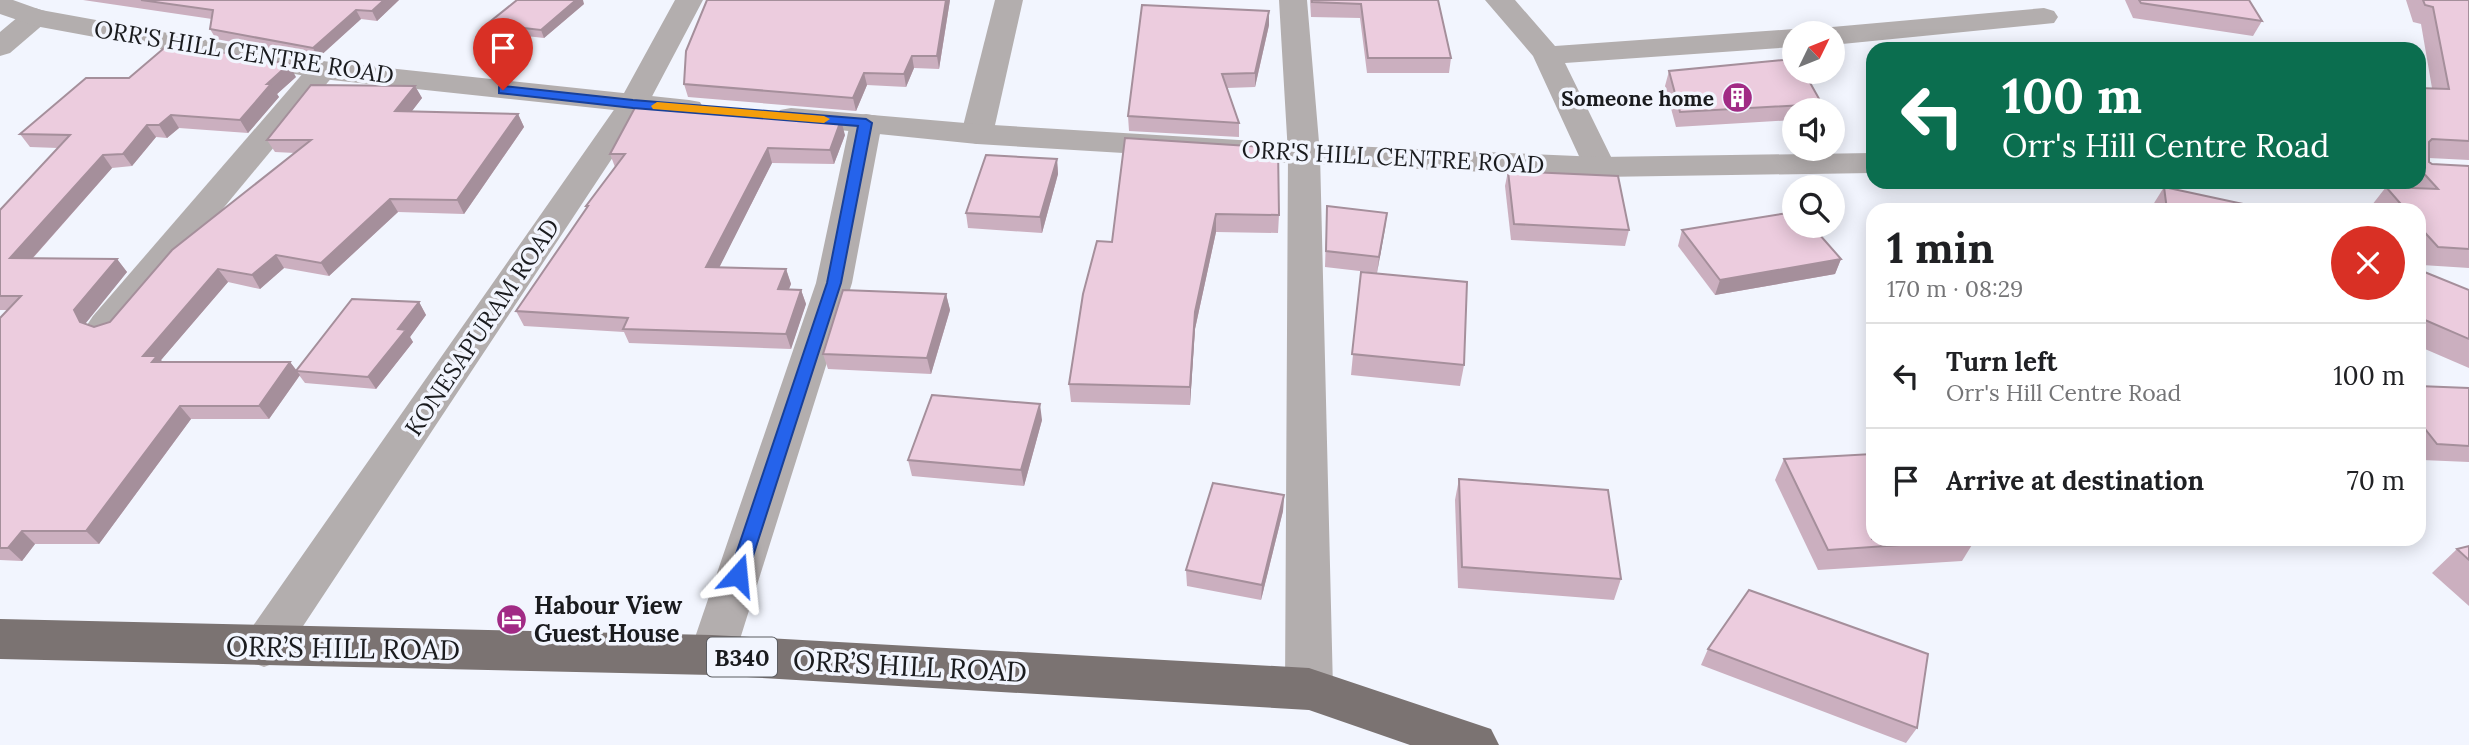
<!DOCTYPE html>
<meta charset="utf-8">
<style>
:root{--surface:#fff;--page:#f2f2f2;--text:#202124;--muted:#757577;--line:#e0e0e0}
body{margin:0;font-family:Lora,serif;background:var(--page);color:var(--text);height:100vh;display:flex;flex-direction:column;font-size:26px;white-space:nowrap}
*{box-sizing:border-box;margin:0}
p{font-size:23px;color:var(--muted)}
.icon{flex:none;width:38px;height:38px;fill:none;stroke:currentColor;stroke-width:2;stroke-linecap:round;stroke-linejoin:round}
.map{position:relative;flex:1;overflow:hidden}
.panel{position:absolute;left:1866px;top:203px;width:560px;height:343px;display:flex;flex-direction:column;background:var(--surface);border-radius:21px;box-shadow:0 4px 18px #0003}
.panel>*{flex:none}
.guide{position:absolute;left:1866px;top:42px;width:560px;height:147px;border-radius:21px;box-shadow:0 4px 18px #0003;background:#0b6e4f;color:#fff;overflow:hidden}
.needle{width:46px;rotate:47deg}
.fabs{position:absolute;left:1782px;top:21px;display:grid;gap:14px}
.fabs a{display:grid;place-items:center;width:63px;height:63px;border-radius:50%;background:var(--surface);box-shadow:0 4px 18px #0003;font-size:35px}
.pin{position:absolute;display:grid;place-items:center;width:60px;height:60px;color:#fff;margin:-72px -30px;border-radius:50% 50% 50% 0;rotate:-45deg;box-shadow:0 0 7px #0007}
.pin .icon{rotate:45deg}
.me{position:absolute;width:77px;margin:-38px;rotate:18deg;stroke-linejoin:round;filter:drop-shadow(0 0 5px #0008)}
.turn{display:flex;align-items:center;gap:24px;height:147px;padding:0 21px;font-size:32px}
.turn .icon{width:91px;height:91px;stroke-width:2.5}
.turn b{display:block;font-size:49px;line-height:60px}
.round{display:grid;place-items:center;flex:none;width:74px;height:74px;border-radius:37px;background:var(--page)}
.headline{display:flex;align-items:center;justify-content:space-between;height:119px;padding:0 21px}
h1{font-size:42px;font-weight:700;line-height:52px}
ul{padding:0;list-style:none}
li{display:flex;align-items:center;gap:21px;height:105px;padding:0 21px;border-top:2px solid var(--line)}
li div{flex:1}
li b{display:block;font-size:26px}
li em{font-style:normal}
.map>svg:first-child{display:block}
</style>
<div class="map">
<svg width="2469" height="745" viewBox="0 0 2469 745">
<rect width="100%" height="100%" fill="#f2f5fe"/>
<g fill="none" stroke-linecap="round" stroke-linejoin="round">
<g fill="#b3aeae" fill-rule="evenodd">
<path d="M675,0H703L648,104L280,661L264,667L248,661L241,647L248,633L618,104Z"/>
<path d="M995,0H1023L993,134L988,141L977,144L966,141L961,134Z"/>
<path d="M1279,0H1307L1320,154L1333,689L1326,704L1309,710L1292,704L1285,689L1288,154Z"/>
<path d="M1485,0H1515L1555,46L1794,29L1805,33H1794V47L1565,63L1616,167L1612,174L1600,177L1588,174L1584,167L1533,56Z"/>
<path d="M35,8L45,11L49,17L45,23L10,53L0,56V32L25,11Z"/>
<path d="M2044,8L2054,11L2058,17L2054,23L1832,45V33H1819L1832,27Z"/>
<path d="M322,61L333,64L337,70L333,76L119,334L106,338L93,334L87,325L93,316L311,64Z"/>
<path d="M866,114L877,116L882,123L852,283L735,655L728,669L712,675L696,669L689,655L816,283L850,123L855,116Z"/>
</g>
<g fill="#b3aeae" fill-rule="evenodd">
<path d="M0,0H13L41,10L322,61L689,100L700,102L704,109L700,116L689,118L322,79L35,26L0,14Z"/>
<path d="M791,108L977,124L1304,144L1600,157L1872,153V173L1600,177L1304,164L977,144L780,124L775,117L780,110Z"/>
</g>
<path fill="#7b7372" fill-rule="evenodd" d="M0,619L712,635L1309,668L1491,729L1499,745H1410L1309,710L712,675L0,659Z"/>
</g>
<g fill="#cbafbf">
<path d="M83,0H399L377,21L361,19L318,58L216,39L210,29L212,19Z"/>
<path d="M950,0L939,69L914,68L906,87L867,85L856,111L688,97L684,84Z"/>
<path d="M1310,0H1438L1451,58L1449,73H1367L1360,18L1311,17Z"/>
<path d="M2125,0H2249L2262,21L2253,36L2133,18Z"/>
<path d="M2406,0H2469V160L2429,158V162L2432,164L2469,166V268L2422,265L2418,261V210H2377L2372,205L2386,187H2407L2402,182H2418V88H2432L2421,24L2413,22Z"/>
<path d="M584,4L544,38L490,32L487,24Z"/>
<path d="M1269,11V25L1255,87L1227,88L1239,123V137L1129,131L1128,116Z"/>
<path d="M1669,71L1822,104L1820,110H1794V120L1676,127L1665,86Z"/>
<path d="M296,77L277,94L279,97L248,133L179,128L167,138L156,137L132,166L112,168L33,258L117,259L127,272L85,324L94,327L110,322L295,153L275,152L267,140L415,86L422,98L411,112L518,114L524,127L464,214L398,212L329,276L284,268L260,289L228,282L161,360L162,362H290L300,375L269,419H191L99,544H35L22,561L0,560V318L8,310H0V210L58,148L30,147L20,134Z"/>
<path d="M845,135L834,164L772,163L719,267L786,269L791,284L789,289L801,290L806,304L791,349L629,343L624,332L524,326L516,311L587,208L586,206L615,167L610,154Z"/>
<path d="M1125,138L1279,215L1278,233L1216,232L1195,329L1190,405L1071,402L1069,384L1112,242Z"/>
<path d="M1057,159L1058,174L1042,233L968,228L966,213Z"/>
<path d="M1508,171L1629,230L1625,246L1511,240L1505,186Z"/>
<path d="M2164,187L2271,210H2152L2151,208Z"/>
<path d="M1327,206L1387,213L1377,273L1325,267Z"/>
<path d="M1682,230L1841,259L1835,274L1715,295L1678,246Z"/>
<path d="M2422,271L2469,290V368L2418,346V274Z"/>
<path d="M1361,272L1464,365L1460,386L1351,375Z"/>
<path d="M946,294L950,310L931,374L828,369L823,354Z"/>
<path d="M419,302L426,315L410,337L413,342L376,389L305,383L296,371Z"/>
<path d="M2418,386L2469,388V462L2422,460L2418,455Z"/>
<path d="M1042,420L1024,486L912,476L908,460Z"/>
<path d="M1784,459L1975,540L1962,561L1818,570L1775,480Z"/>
<path d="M1459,479L1621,579L1614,600L1458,588L1455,500Z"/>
<path d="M1284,495L1283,511L1261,600L1187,586L1186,570Z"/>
<path d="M2469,546V606L2432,573L2457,549Z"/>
<path d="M1708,649L1917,728L1906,743L1701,665Z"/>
</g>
<g fill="#a58f9b">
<path d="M384,0H399L377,21L372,11Z"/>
<path d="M576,0H583L584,4L544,38L541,30Z"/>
<path d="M946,0H950L939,69L937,56Z"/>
<path d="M356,10L361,19L318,58L313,48Z"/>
<path d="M1269,11V25L1255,87V73Z"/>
<path d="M912,56L914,68L906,87L904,74Z"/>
<path d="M289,64L296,77L277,94L279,97L248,133L240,120L267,84Z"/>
<path d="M864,73L867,85L856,111L853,98Z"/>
<path d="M415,86L422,98L402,124L395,111Z"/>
<path d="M518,114L524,127L464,214L457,200Z"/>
<path d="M171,115L179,128L167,138L159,125Z"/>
<path d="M841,120L845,135L834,164L830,150Z"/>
<path d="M147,125L156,137L132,166L123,154Z"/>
<path d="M768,148L772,163L712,282L706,267Z"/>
<path d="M103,155L112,168L21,271L10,258Z"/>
<path d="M1057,159L1058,174L1042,233L1040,217Z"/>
<path d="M390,199L398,212L329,276L321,263Z"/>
<path d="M1387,213L1385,229L1377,273L1379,257Z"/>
<path d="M1216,214V232L1195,329L1190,405V387L1195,312Z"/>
<path d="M276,255L284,268L260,289L252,275Z"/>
<path d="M117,259L127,272L85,324L80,322L74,310Z"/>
<path d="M1841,259L1835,274L1715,295L1720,280Z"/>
<path d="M218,269L228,282L161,360L168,369H153L143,356Z"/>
<path d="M786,269L791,284L783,303L778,289Z"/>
<path d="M801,290L806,304L791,349L786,334Z"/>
<path d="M946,294L950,310L931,374L927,358Z"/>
<path d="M419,302L426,315L410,337L413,342L376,389L368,377L398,329Z"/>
<path d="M290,362L300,375L269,419L259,406Z"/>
<path d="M1040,404L1042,420L1024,486L1021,470Z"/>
<path d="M180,406L191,419L99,544L86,531Z"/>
<path d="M1284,495L1283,511L1261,600L1262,585Z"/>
<path d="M22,531L35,544L22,561L8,548Z"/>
</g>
<g fill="#ecccde" stroke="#a58f9b" stroke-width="2">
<path d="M141,0H384L372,11L356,10L313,48L210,29L213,10Z"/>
<path d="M517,0H576L541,30L487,24Z"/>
<path d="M707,0H946L937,56H912L904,74L864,73L853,98L684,84L686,51Z"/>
<path d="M1312,0H1438L1451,58H1368L1361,4L1312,2Z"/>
<path d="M2139,0H2249L2262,21L2141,3Z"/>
<path d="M2423,0H2469V141L2432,139L2429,142V162L2432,164L2469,166V249L2438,247L2418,225V210H2406L2386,187L2438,189L2418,167V88L2449,89L2433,7L2425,5Z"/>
<path d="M1142,5L1269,11L1255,73L1222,74L1239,123L1128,116Z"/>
<path d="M170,43L289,64L267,84H271L240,120L171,115L159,125H147L123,154L103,155L10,258L117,259L74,310L80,322L94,327L110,322L172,250L311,140H267L311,85L415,86L395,111L518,114L457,200L390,199L321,263L276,255L252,275L218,269L143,356H157L152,362H290L259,406H180L86,531H22L8,548H0V318L21,296H0V210L70,135L20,134L86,78H129Z"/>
<path d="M1978,43L1983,49H1912L1909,45Z"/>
<path d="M1794,59V72H1804L1822,104L1680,112L1669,71Z"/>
<path d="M638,102L841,120L830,150L768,148L706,267L786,269L778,289L801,290L786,334L623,329L628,318L516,311L588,206H586L625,154H610Z"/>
<path d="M1125,138L1278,148L1279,215L1216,214L1195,312L1190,387L1069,384L1083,294L1097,241L1112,242Z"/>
<path d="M986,155L1057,159L1040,217L966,213Z"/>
<path d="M1508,171L1618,176L1629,230L1514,224Z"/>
<path d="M2164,187L2271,210H2167Z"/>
<path d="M1327,206L1387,213L1379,257L1326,251Z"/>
<path d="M1794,212V226H1812L1841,259L1720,280L1682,230Z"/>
<path d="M2422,271L2469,290V339L2418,317V276Z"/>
<path d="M1361,272L1467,282L1464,365L1352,354Z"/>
<path d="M843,290L946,294L927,358L823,354Z"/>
<path d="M352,299L419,302L398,329L406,330L368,377L296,371Z"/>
<path d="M2418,386L2469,388V446L2437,444L2418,420Z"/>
<path d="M932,395L1040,404L1021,470L908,460Z"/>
<path d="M1872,454V539H1974L1975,540L1828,550L1784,459Z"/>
<path d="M1459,479L1608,490L1621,579L1462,567Z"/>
<path d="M1213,483L1284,495L1262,585L1186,570Z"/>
<path d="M2469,546V560L2457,549Z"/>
<path d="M1749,590L1928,654L1917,728L1708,649Z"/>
</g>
<path fill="#2563eb" stroke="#184099" stroke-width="2" d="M503,86L633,100L866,119L872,123L841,283L745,581L738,583L732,581L729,575L827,283L858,126L633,108L499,93V87Z"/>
<path fill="#f59e0b" d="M657,102L824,116L830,119L824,123L653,109L651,106Z"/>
<defs>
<symbol id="building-disc" viewBox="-11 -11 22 22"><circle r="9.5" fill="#a12b85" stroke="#f2f5fe"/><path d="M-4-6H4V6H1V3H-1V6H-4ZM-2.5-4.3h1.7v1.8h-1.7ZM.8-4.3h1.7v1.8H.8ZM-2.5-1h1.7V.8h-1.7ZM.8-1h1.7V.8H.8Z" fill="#fff"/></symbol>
<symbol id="hotel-disc" viewBox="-11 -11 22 22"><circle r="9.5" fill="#a12b85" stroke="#f2f5fe"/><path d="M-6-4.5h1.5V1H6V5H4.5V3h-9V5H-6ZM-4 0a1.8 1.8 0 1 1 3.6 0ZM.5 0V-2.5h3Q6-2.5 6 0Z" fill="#fff"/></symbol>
</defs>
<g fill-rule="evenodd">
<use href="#building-disc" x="1720" y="80" width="35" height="35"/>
<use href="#hotel-disc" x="494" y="602" width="35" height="35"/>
</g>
<g text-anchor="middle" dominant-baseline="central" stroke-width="7" stroke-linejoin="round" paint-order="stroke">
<g font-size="21" font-weight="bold" fill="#1a1b1e" stroke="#f2f5fe" text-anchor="end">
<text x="1714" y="98">Someone home</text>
</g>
<rect fill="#f2f5fe" stroke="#5b5c61" stroke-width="2" x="707" y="637.5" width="70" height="39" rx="5"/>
<g font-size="23" font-weight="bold" fill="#1a1b1e">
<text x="742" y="657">B340</text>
</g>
<g font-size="24" fill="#1a1b1e" stroke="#f2f5fe">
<text transform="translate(244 52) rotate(9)">ORR'S HILL CENTRE ROAD</text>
<text transform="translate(1393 157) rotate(3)">ORR'S HILL CENTRE ROAD</text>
<text transform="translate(482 327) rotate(-56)">KONESAPURAM ROAD</text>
</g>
<g font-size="24" font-weight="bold" fill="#1a1b1e" stroke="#f2f5fe" text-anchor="start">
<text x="534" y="605">Habour View<tspan x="534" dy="28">Guest House</tspan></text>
</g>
<g font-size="28" fill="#1a1b1e" stroke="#f2f5fe">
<text transform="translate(343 648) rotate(1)">ORR’S HILL ROAD</text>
<text transform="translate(910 666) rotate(3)">ORR’S HILL ROAD</text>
</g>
</g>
</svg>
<div class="fabs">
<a><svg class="needle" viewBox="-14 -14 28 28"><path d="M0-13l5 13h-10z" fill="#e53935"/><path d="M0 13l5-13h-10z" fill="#757577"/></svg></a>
<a><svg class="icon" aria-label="sound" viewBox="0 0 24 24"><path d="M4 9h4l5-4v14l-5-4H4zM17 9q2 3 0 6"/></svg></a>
<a><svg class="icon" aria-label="search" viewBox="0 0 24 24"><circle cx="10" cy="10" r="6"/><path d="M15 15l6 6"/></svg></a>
</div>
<div class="pin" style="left:503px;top:90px;background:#d93025"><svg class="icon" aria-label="arrive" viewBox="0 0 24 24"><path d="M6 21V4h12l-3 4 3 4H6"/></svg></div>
<svg class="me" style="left:738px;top:575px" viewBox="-20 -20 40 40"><path d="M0-17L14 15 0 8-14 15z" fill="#2563eb" stroke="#fff" stroke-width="4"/></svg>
<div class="guide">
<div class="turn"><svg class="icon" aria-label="left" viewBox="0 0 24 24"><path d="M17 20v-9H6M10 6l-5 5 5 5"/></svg><div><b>100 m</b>Orr's Hill Centre Road</div></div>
</div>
<section class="panel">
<div class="headline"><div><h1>1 min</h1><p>170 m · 08:29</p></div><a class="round" style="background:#d93025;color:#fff"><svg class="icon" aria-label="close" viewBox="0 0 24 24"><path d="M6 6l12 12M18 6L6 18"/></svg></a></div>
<ul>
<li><svg class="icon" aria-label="left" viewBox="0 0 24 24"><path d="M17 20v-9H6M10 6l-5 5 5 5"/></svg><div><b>Turn left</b><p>Orr's Hill Centre Road</p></div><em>100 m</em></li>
<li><svg class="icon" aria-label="arrive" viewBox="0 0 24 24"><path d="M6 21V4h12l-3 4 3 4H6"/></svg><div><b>Arrive at destination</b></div><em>70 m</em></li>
</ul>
</section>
</div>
